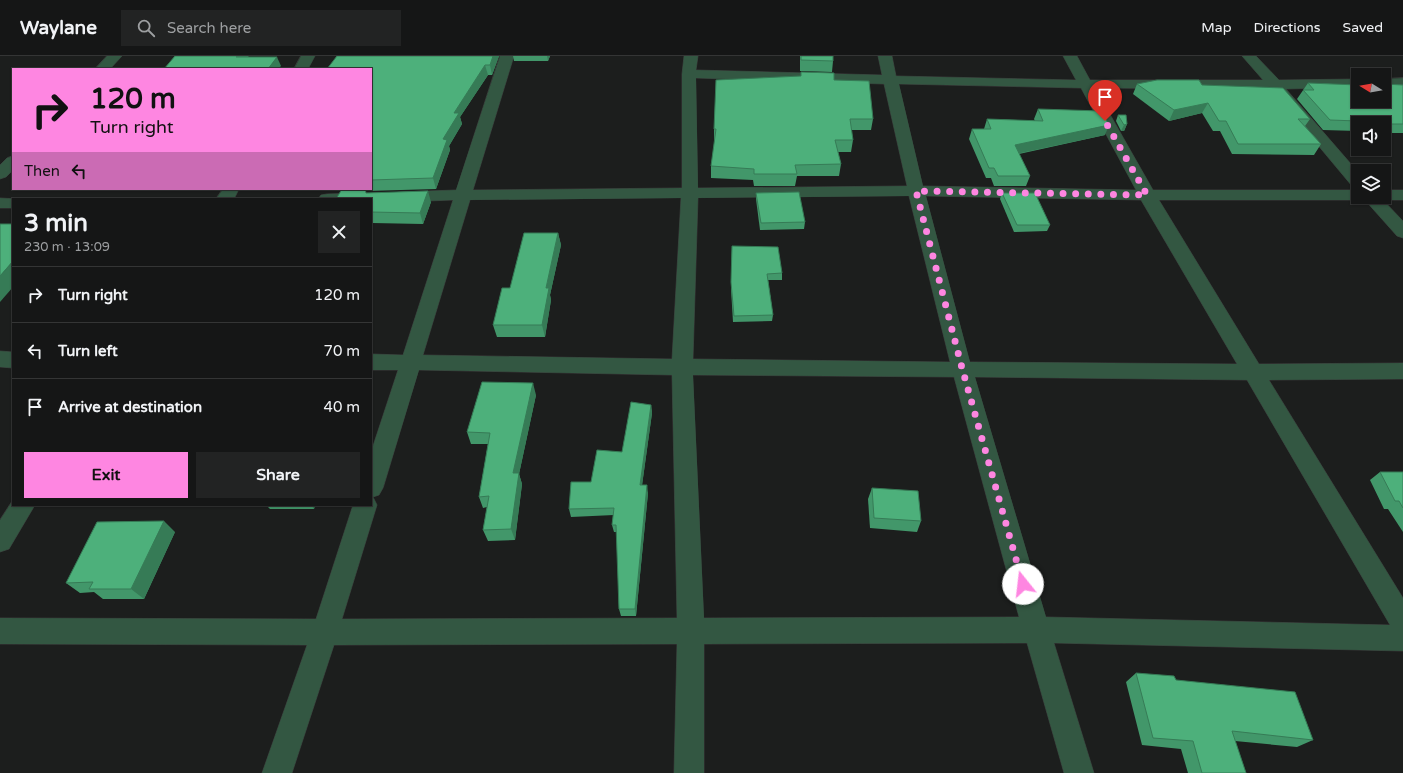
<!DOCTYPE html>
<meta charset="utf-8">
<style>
:root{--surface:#151616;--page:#222323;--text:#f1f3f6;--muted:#9d9fa1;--line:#343535;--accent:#fe86e1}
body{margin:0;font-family:"Varela Round",sans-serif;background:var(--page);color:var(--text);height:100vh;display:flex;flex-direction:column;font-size:15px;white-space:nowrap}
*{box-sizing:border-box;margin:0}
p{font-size:13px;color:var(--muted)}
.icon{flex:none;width:22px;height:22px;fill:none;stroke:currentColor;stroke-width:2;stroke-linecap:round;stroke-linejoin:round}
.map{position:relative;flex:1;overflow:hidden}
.details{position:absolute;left:12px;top:142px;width:360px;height:308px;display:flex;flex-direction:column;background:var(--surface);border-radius:0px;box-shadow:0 1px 3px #0004,0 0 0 1px var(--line)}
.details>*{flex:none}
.hud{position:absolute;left:12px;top:12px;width:360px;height:122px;border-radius:0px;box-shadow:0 1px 3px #0004,0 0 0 1px var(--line);background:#fe86e1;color:#111;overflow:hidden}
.needle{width:26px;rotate:281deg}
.buttons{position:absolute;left:1351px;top:12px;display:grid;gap:8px}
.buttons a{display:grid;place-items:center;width:40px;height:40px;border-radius:0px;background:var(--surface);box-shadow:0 1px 3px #0004,0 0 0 1px var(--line);font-size:20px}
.pin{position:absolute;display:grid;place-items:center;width:34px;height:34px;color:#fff;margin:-41px -17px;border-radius:50% 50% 50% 0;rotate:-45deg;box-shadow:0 0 4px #0007}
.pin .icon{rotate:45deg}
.me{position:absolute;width:44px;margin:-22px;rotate:344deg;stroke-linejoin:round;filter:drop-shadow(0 0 3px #0008)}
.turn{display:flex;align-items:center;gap:14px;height:84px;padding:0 12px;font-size:18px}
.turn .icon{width:52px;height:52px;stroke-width:2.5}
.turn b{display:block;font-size:28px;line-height:34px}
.then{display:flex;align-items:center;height:38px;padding:0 12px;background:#0003;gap:8px;font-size:15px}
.round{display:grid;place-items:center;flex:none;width:42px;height:42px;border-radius:0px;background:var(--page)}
.headline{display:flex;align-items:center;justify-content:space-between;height:68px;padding:0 12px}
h1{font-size:24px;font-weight:700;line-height:30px}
.cta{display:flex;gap:8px;margin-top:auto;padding:8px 12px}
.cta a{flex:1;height:46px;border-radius:0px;background:var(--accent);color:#111;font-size:16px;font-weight:700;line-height:46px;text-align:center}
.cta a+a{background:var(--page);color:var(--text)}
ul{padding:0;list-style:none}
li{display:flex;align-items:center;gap:12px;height:56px;padding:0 12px;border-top:1px solid var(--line)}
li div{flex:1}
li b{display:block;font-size:15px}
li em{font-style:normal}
header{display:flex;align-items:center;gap:24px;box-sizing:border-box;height:56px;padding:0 20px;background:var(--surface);border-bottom:1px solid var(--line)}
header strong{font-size:19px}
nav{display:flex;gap:22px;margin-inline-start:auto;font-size:14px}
.search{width:280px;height:36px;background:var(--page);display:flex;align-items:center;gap:10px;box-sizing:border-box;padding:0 14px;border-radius:0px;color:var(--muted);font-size:15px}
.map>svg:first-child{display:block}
</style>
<header>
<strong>Waylane</strong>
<div class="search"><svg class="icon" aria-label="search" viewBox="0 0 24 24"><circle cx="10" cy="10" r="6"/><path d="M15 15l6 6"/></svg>Search here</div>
<nav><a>Map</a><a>Directions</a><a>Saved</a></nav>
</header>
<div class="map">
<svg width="1403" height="717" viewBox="0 0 1403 717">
<rect width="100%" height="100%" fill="#1c1e1d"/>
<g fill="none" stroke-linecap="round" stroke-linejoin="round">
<defs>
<g id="street">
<path d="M107,0H122L110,13H95Z"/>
<path d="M301,0H315L308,13H294Z"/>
<path d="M500,0H514L473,134L682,132V18L684,0H698L696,14L882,19L878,0H892L896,20L1076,24L1063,0H1077L1090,24H1263L1242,0H1256L1279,24L1358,23V31L1286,33L1358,116V131L1352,130L1271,33L1095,32L1153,134H1358V141H1384V134H1403V144H1383L1403,165V182L1397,180L1364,143L1358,144H1159L1259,308L1403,307V323L1269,324L1403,542V595L1054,587L1094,717H1064L1027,587L704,588V717H674L677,588L334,589L292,717H262L307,589L0,588V562L316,563L353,449H371V396L398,314H371V298L403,299L453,144L400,146L394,145L392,141L394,137L400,136L456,134ZM696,22L884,28L907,130L698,132ZM899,28L1081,32L1136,134L923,130ZM909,140L950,306L693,303L698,142ZM926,140L1141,144L1237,308L970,306ZM681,142L672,303L423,299L470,144ZM419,314L672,319L677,562L342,563L377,449L373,441L379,439L383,432ZM693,319L954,321L1019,561L704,562ZM975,321L1247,324L1390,569L1046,561Z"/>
<path d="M1403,22V30L1384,31V23Z"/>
<path d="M13,100V114L6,121L0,123V109L7,102Z"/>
<path d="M223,133H239L234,143H216Z"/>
<path d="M366,137L372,138L374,142L372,146L371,143H318L321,139L327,138Z"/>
<path d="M0,142L18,143H13V152H0Z"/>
<path d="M0,295L13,296V312L0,311Z"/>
<path d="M13,444V449H35L9,493L0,496V464Z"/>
</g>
</defs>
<use href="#street" stroke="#393b3a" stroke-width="1"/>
<use href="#street" fill="#335742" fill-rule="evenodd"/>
</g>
<g fill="#42976a">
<path d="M499,0L492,19H488L460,61L462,68L449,90L450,94L436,133L366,135V137L431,146L423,168L372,167L371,170V143L342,133H371V13Z"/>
<path d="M513,0H550L548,5H514Z"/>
<path d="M800,0H833V5L832,16L800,15Z"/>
<path d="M801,16L834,24L873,63L871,74H851L853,84L851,96H838L841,108L839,120H797L795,130H754L753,124L711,122V110L715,85L714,84V73L801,20Z"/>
<path d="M1308,27L1358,29H1403V77H1384V67H1358V75L1323,74L1297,43Z"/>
<path d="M1137,28L1202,29L1310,63L1305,70L1321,88L1314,99L1232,98L1220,75H1213L1202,57L1169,65L1133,38Z"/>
<path d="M1038,53L1105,79L1019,98L1030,120L1026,130H994L991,122H986L969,83L972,73H984L987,63L1035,65L1034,63Z"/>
<path d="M1118,59L1127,68L1124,75H1121L1116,65Z"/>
<path d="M756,137L805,166L804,173L760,174L756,143Z"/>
<path d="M1002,137L1050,169L1047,175L1014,176L1000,143Z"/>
<path d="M558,177L561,189L550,239L551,244L545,281H497L493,269L510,232Z"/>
<path d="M732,190L782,217V224H768L773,259L772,265L733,266L731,233Z"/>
<path d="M536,339L519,418L522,428L515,484L488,485L483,474L487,451L483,452L479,441L488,388H471L467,376Z"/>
<path d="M651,349L652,357L642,429L648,437L636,560H621L619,553L617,476H614L612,469L614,459L571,461L569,453L591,426L622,396Z"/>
<path d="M1380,416H1403V476L1388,453H1384L1370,424Z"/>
<path d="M872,432L921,465L917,476L870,472L868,443Z"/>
<path d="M266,449H315L314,453H270Z"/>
<path d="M175,476L144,543H103L94,536L80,537L66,527Z"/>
<path d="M1136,617L1176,624L1313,684L1297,691L1235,685L1246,717H1188L1181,693L1142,689L1126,626Z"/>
</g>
<g fill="#367b56">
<path d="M237,0H249L240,9L236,1Z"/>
<path d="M493,0H499L492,19L490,9Z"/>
<path d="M547,0H550L548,5Z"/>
<path d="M277,1L281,10L278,13H268Z"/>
<path d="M485,9L488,19L460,61L462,68L449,90L450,94L436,133L433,122L443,83L454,57Z"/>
<path d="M1208,47L1202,57L1169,65L1174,54Z"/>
<path d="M1127,68L1124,75H1121L1124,69Z"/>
<path d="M1109,69L1105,79L1011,99L1015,89Z"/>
<path d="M428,135L431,146L423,168L420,157Z"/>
<path d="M558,177L561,189L550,239L551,244L545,281L542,269L546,232Z"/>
<path d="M13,205V231L0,246V220Z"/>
<path d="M533,327L536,339L519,418L522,428L515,484L511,473L513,417Z"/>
<path d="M651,349L652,357L641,437L640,429Z"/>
<path d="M647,429L648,437L636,560L635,553Z"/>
<path d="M311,449H315L314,453Z"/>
<path d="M164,465L175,476L144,543L131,533Z"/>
</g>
<g fill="#4db07b" stroke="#367b56">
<path d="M175,0H237L236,1H277L268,13H164Z"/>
<path d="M337,0H493L490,9H485L454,57H459L443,83L447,84L433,122L371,124V13H327Z"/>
<path d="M801,0H833V5L801,4Z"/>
<path d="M801,16L834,17V24L869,25L873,63H850L853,84H835L841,108L795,109L797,118H754V113L711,110L716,73H714L716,24L801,20Z"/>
<path d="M1157,24H1199L1202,29L1283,32L1310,63H1298L1321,88H1238L1226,65H1219L1208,47L1174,54L1137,28Z"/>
<path d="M1308,27L1358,29V45H1384V28L1403,29V68H1388L1386,66L1330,64L1303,34H1314Z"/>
<path d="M1038,53L1101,55L1109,69L1015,89L1030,120H998L994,112H989L972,73H991L987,63L1043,65Z"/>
<path d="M1118,59H1126L1127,68L1124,69Z"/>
<path d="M342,133H365L366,137L428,135L420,157L371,156V143H336Z"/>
<path d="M799,136L805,166L761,167L756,137Z"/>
<path d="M1002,137H1035L1050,169H1017Z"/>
<path d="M0,168H13V205L0,220Z"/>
<path d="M524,177H558L546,232H549L542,269H493L502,232H510Z"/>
<path d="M732,190L778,191L782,217L767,218L773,259L734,260L731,226Z"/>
<path d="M482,326L533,327L513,417H519L511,473L483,474L489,440L479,441L490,377L467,376Z"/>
<path d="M631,346L651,349L640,429H647L635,553H619L616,469H612L614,452L569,453L571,426H591L597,394L622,396Z"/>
<path d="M1380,416H1403V452L1399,445H1395Z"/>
<path d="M872,432L918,435L921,465L874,462Z"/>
<path d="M164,465L131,533H89L93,526L66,527L97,466Z"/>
<path d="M1136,617L1174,620L1176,624L1295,636L1313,684L1232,675L1246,717H1202L1193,685L1153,682Z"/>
</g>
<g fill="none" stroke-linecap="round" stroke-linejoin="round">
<path stroke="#fe86e1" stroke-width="7" stroke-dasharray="0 12.6" d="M1023,528L962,312L916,135L1147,139L1105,65"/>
</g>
</svg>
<div class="buttons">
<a><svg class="needle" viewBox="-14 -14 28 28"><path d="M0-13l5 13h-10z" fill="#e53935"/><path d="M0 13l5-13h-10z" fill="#9d9fa1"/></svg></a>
<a><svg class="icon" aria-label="sound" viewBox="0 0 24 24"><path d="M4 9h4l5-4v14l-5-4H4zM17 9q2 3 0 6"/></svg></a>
<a><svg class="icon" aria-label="layers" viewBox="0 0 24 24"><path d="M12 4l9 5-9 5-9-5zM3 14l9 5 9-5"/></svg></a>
</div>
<div class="pin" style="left:1105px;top:65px;background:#d93025"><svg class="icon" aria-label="arrive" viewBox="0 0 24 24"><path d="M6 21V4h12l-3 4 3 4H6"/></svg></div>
<svg class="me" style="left:1023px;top:528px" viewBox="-20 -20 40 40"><circle r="19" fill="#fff"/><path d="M0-13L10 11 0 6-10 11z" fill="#fe86e1"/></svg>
<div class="hud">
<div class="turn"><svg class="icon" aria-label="right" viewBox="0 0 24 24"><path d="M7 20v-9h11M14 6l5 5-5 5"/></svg><div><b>120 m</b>Turn right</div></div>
<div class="then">Then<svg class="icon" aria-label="left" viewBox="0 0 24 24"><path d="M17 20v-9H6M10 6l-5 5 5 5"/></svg></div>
</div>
<section class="details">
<div class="headline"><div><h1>3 min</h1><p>230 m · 13:09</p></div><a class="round"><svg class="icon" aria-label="close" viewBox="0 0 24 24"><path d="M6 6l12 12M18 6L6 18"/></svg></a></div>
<ul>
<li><svg class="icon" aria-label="right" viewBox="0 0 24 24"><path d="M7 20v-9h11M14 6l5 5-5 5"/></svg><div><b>Turn right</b></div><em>120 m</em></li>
<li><svg class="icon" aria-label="left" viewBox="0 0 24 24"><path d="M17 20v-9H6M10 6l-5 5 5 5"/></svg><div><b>Turn left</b></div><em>70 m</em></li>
<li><svg class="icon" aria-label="arrive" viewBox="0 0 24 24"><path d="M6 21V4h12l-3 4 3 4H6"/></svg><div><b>Arrive at destination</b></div><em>40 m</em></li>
</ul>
<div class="cta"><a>Exit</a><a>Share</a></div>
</section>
</div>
